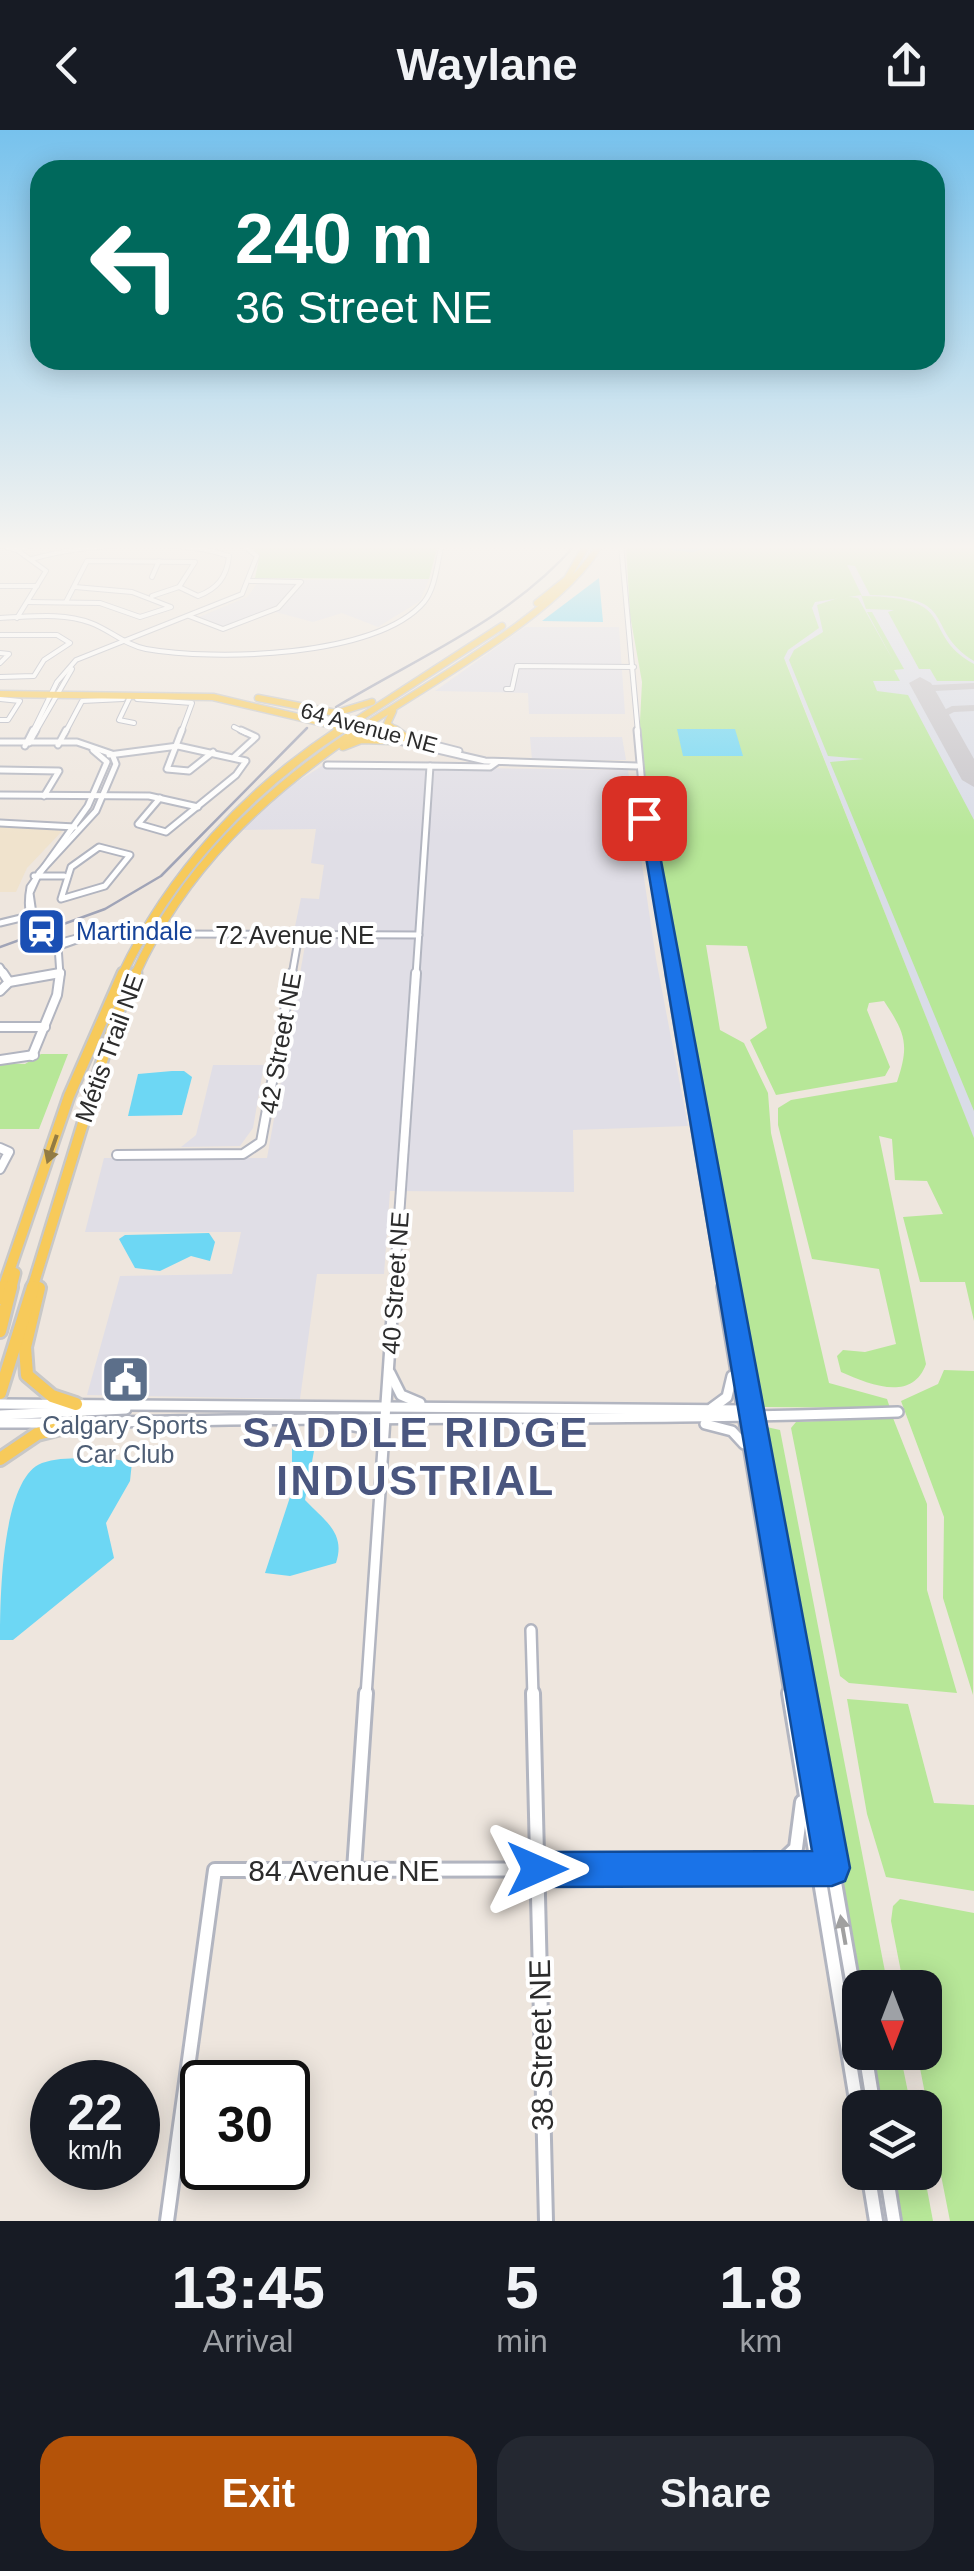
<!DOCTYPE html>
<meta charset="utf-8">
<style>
:root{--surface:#171b24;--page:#242831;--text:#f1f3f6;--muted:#9ea1a6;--accent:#b45309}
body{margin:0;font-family:Arial,sans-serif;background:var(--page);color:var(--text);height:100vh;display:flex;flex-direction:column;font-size:38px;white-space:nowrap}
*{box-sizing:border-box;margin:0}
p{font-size:32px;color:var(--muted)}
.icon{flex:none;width:55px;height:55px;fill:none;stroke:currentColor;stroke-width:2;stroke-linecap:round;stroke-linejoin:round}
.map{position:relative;height:2091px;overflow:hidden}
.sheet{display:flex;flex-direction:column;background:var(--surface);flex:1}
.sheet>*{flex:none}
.hud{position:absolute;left:30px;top:30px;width:915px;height:210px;border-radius:30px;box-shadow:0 5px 25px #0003;background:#00695c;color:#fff;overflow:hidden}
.needle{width:65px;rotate:180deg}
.tools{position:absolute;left:842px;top:1840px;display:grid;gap:20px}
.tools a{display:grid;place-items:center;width:100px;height:100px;border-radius:20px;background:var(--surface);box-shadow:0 5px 25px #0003;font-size:50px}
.speed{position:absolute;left:30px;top:1930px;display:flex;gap:20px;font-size:50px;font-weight:700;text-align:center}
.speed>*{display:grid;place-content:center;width:130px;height:130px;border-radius:50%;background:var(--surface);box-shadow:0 5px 25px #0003;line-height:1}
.speed small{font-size:25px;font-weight:400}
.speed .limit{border:5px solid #111;border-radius:15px;background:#fff;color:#111}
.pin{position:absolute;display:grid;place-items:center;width:85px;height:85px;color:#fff;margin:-42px;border-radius:20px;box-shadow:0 5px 15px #0006}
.me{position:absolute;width:110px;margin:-55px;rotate:90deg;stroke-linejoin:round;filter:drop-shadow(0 0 8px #0008)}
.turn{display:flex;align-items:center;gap:35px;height:210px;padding:0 40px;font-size:45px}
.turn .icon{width:130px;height:130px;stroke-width:2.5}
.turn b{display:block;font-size:70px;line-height:85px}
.eta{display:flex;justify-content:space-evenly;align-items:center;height:170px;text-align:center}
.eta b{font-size:60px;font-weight:700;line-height:70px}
.action{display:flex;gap:20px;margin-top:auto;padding:20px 40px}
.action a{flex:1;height:115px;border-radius:30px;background:var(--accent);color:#fff;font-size:40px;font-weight:700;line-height:115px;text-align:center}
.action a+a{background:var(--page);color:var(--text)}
header{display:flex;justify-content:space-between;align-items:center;height:130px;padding:0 40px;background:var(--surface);font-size:45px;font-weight:700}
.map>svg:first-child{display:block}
</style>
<header><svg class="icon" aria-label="back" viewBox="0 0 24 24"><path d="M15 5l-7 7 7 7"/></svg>Waylane<svg class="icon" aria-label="share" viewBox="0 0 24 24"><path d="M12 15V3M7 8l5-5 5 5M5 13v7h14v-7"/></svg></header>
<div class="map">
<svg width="974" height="2091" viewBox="0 0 974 2091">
<rect width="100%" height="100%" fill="#eee6de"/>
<g fill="#e0dee6">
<path d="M429,449L420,471L378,497L342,483L313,492L268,480L222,497L199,487L247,467L260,450Z"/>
<path d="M525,497H619L625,584H529L528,563L435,561Z"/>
<path d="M530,607H622L626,630H532Z"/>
<path d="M322,636L628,640L656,829L688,996L573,1000L574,1062L390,1061L384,1144H317L300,1269L87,1265L120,1146L232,1144L241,1102H85L104,1028H267L306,810L294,801L301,768L319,769L324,735L311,733L316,699L242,700L292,655Z"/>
<path d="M213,935H264L253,998L240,1016L181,1017L196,1005Z"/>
</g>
<path fill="#f0e3cd" d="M0,696L64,699L27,738L16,762H0Z"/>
<path fill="#d9dce7" d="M782,433H906L963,523L974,531V1009L786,532L779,531Z"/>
<g fill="#b7e798">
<path d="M247,414H438L429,449L255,448L260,424Z"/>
<path d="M626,414H974V531C922,499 962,466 870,465L855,436L847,435L862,466C963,467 917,502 974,534V551H937L930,539H919L888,482L894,480L866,479L861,465L815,472L812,478L819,498L788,520L784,528L974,1008V1191L965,1152H920L903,1087L943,1084L927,1051L895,1050L892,1009L879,1006L926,1234C912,1273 869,1254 841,1242L837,1226L843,1220L865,1222L896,1214L879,1139L812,1129L778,995V978L791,970L897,952C910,914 905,903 884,871L869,873L867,880L890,937L885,946L776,965L750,910L767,898L747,816L706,815L720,900L744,913L768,963L771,1003L829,1253L887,1269L890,1278L764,1277L754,1230H747L651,704L639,611L642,552L630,485Z"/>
<path d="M844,466L858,468L894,532L867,482H872L904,539L894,540L900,551H873L877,561L908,565L974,690V981L830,632L864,629L828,626L789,530L794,520L823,502L817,475Z"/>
<path d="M41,924H68L39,999H0V933L25,934Z"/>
<path d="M944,1240L974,1241L973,1565L943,1468L944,1387L901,1271L938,1254Z"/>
<path d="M893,1288L927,1374V1460L957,1563L849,1553L840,1546L791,1298L796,1292Z"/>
<path d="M762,1296L780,1300L888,1857L860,1858L825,1663H831L828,1650L823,1649Z"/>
<path d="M847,1569L908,1574L934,1673L974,1675V1761L886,1747L867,1684Z"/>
<path d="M900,1769L974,1783V2091H950L917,1923L925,1922V1858L904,1857L891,1791L893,1776Z"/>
<path d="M872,1923H900L911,1977H882Z"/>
<path d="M893,2043H924L933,2091H902Z"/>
</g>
<g fill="#6dd7f4">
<path d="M599,448L603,492L542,491Z"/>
<path d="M677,599H735L743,626H683Z"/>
<path d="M172,941H184L192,947L182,985L128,986L138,944Z"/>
<path d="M209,1103L215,1112L210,1131L191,1126L160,1141L135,1138L119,1109L125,1105Z"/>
<path d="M292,1318L314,1321L305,1370C325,1391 346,1403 336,1433L290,1446L265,1443L292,1361Z"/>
<path d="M105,1328L132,1332L130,1351L106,1393L114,1428L13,1510H0C0,1472 1,1348 42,1333C61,1326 85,1329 105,1328Z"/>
</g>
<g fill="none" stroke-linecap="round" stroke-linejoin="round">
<path stroke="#6dd7f4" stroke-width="2.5" d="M673,419L692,421L714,414"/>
<path fill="#c7c5ca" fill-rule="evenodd" d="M974,553V559L935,561L933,565L942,581L952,576L974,575V581L954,582L946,586L958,610L950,612L937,584L934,583L923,565L929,556L932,555Z"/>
<path fill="#c7c5ca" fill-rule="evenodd" d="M920,547L931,553L974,629V657L962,650L909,553Z"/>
<defs>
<g id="minor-far4">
<path d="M621,414L638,603"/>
<path d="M0,415L17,420L46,441L17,488"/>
<path d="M17,420L36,414"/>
<path d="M32,429C84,414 178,408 229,426C227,447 217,459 198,466L179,457"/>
<path d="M152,447L159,431"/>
<path d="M0,456H37"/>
<path d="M28,472L100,473L140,487L171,477L132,462L75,457"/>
<path d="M66,472L87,431L195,432L179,457L152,466"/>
<path d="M189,486L223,499L278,478L301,452L250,451"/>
<path d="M0,488C30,487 62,482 91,493C110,500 125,515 146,519C213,531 377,528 424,472C436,457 437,432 442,414"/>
<path d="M0,505H57L70,513L44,530L34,546L0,547"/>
<path d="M0,523L9,524L0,533"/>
<path d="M506,559H512L517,536L634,537"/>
<path d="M0,569L20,571L8,590H0"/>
<path d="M129,569L119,590L134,593"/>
<path d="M137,569L192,573L181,603"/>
<path d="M349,593L387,603"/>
<path d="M234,597L246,603"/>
<path d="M356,601L363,603"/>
<path d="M32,603L57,552L76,530L242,464L257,426L241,414"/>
<path d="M35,603L72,539"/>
<path d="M65,603L82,571L123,569"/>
</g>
<g id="minor-far3">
<path d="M182,600L167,639L189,641L213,622"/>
<path d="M377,600L459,621"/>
<path d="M637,600L645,688L671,845"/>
<path d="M356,601L485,631L637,636"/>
<path d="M0,612H77L112,624L116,634L96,681L39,743L30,763L33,784L58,816L60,845"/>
<path d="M29,613L36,600"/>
<path d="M58,615L66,600"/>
<path d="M25,616L33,600"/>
<path d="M109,625L178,616L246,631L236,645L166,702L138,694L160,668"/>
<path d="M234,627L256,607L241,600"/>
<path d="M327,635L430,636"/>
<path d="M0,640L59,641L44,666"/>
<path d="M0,665L149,666L198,677"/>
<path d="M0,693L75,697"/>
<path d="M99,717L130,725L105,756L61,769L71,737Z"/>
<path d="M34,746H64"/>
<path d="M0,793L25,787"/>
<path d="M170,804L419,805"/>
<path d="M54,814L99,802L54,818"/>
<path d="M55,820C31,805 25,783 30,757L88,676L107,632L93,620"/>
<path d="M0,837L5,845"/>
<path d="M48,845L60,843"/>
<path d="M292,845L299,805"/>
<path d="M416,845L430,636L490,637L497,632"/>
</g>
<g id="minor-far2">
<path d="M3,843L9,852"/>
<path d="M670,843L723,1159"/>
<path d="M0,861L9,852L60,843"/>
<path d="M0,897H45"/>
<path d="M32,926L57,865L60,843"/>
<path d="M0,930L34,925"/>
<path d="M0,1018L9,1022L0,1039"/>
<path d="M117,1025L243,1024L261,1012L292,843"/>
<path d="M394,1159L416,843"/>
</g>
<g id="minor-far1">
<path d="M722,1157L790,1566"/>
<path d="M731,1185L750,1267L802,1566"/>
<path d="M390,1243L401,1265L420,1273"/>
<path d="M0,1274L744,1280"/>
<path d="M712,1278L727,1267L732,1246"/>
<path d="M0,1285L126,1279"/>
<path d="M333,1292L365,1298L384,1311"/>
<path d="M0,1293H65"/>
<path d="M79,1293C352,1285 625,1292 898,1282"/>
<path d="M705,1294L732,1301L744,1314"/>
<path d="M531,1500L533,1566"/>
<path d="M366,1566L394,1157"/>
</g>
<g id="minor">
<path d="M533,1563L546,2091"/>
<path d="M789,1563L860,1994"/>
<path d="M802,1563L860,1896"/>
<path d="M776,1737L796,1718L802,1672"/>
<path d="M354,1740L366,1563"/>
<path d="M865,1922L874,1978"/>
<path d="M868,2042L876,2091"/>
<path d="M886,2042L894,2091"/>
<path d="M167,2091L215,1740L832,1739"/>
</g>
<g id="major-far3">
<path d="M537,473L567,449L587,414"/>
<path d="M0,564L213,567L345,598"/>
<path d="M258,568L336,583L372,572"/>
<path d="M393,581L387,594L399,603"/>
<path d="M337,603L502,496"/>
<path d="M354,603C421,558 564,480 600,414"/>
</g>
<g id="major-far2">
<path d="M395,600L406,608"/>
<path d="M343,616L361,609L391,610"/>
<path d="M122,845C170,744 247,661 340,600"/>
<path d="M135,845C182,740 264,663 358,600"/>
</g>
<g id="major-far1">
<path d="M3,1159L69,966L123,843"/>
<path d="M11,1159L15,1143"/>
<path d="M32,1159L115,889L136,843"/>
</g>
<g id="major">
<path d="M39,1158L25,1217L27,1245L52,1266L76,1274"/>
<path d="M0,1168L4,1157"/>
<path d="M0,1201L11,1157"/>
<path d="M0,1263L33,1157"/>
<path d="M0,1329L37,1304L81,1293"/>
</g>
</defs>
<use href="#minor-far4" stroke="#b2b5c0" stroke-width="6"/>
<use href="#minor-far3" stroke="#b2b5c0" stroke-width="9"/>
<use href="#minor-far2" stroke="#b2b5c0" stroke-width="12"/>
<use href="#minor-far1" stroke="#b2b5c0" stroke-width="14"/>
<use href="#minor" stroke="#b2b5c0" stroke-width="18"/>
<use href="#major-far3" stroke="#c8c8c8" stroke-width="9"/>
<use href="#major-far2" stroke="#c8c8c8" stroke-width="11"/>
<use href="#major-far1" stroke="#c8c8c8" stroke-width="15"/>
<use href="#major" stroke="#c8c8c8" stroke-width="18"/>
<use href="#minor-far4" stroke="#fff" stroke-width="4"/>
<use href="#minor-far3" stroke="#fff" stroke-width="5"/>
<use href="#minor-far2" stroke="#fff" stroke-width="8"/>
<use href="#minor-far1" stroke="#fff" stroke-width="9"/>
<use href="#minor" stroke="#fff" stroke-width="12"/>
<use href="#major-far3" stroke="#f7ca5a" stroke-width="6"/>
<use href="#major-far2" stroke="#f7ca5a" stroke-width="8"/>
<use href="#major-far1" stroke="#f7ca5a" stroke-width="10"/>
<use href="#major" stroke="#f7ca5a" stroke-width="12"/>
<g stroke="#a0a4b7" stroke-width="2.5">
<path d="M336,577C420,526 510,490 576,414"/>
<path d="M0,817L105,779L161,746L307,598"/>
</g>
</g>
<defs><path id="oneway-solid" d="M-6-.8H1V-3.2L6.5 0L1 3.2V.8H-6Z" transform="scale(2.5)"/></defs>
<use fill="#927b43" href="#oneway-solid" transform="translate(52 1019) rotate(109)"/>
<use fill="#a0a0a0" href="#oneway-solid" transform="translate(843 1800) rotate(-100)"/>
<linearGradient id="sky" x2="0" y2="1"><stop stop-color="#77c2ed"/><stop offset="0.59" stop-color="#f7f4f0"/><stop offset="1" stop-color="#f7f4f0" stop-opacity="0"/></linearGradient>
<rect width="974" height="707" fill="url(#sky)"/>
<path fill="#1a73e8" stroke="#114b97" stroke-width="2.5" d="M639,685L653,688L850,1738L845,1751L832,1756L537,1757L524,1752L519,1739L524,1727L537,1722L812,1721Z"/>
<defs>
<symbol id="station-square" viewBox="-11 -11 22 22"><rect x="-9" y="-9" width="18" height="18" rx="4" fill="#1a4fb4" stroke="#fff"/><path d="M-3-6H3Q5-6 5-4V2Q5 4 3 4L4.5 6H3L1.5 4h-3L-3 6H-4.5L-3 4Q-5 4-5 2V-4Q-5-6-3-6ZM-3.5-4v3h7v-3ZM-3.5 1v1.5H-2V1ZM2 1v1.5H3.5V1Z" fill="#fff"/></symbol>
<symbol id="civic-square" viewBox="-11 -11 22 22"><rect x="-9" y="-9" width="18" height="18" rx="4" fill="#5c6f8a" stroke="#fff"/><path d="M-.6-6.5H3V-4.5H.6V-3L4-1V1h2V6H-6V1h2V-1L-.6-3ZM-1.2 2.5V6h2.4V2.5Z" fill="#fff"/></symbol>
</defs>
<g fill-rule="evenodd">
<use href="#station-square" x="14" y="774" width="55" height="55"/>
<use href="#civic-square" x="98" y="1222" width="55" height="55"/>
</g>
<g text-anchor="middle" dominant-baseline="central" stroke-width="8" stroke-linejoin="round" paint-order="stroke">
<g font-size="22" fill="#2c2c2c" stroke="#fff">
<text transform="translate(369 598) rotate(15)">64 Avenue NE</text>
</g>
<g font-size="25" fill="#164399" stroke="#fff" text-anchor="start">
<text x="76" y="801">Martindale</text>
</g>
<g font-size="25" fill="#2c2c2c" stroke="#fff">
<text x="295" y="805">72 Avenue NE</text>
<text transform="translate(280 913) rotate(-80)">42 Street NE</text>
<text transform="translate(109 918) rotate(-70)">Métis Trail NE</text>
<text transform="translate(395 1153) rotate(-86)">40 Street NE</text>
</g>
<g font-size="25" fill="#4e5e75" stroke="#fff">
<text x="125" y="1295">Calgary Sports<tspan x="125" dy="29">Car Club</tspan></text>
</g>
<g font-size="30" fill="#2c2c2c" stroke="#fff">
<text x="344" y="1740">84 Avenue NE</text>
<text transform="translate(541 1915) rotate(-91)">38 Street NE</text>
</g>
<g font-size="42" font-weight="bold" letter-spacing="2.5" fill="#4a567f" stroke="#fff">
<text x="416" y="1302">SADDLE RIDGE<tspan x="416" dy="48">INDUSTRIAL</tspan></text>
</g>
</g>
</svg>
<div class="tools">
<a><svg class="needle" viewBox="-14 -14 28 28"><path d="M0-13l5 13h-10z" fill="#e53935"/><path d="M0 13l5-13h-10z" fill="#9ea1a6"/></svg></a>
<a><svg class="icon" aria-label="layers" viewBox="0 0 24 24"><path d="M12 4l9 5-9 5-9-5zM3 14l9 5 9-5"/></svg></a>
</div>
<div class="speed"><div>22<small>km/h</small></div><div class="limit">30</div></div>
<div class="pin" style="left:644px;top:688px;background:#d93025"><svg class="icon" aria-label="arrive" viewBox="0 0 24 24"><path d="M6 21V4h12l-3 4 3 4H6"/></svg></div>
<svg class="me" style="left:537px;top:1739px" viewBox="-20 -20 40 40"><path d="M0-17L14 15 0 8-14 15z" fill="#1a73e8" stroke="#fff" stroke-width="4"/></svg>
<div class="hud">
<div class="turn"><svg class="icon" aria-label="left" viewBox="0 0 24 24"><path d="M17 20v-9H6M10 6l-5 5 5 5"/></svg><div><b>240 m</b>36 Street NE</div></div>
</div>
</div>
<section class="sheet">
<div class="eta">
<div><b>13:45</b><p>Arrival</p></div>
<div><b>5</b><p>min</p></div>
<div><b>1.8</b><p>km</p></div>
</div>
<div class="action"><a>Exit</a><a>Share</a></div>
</section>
